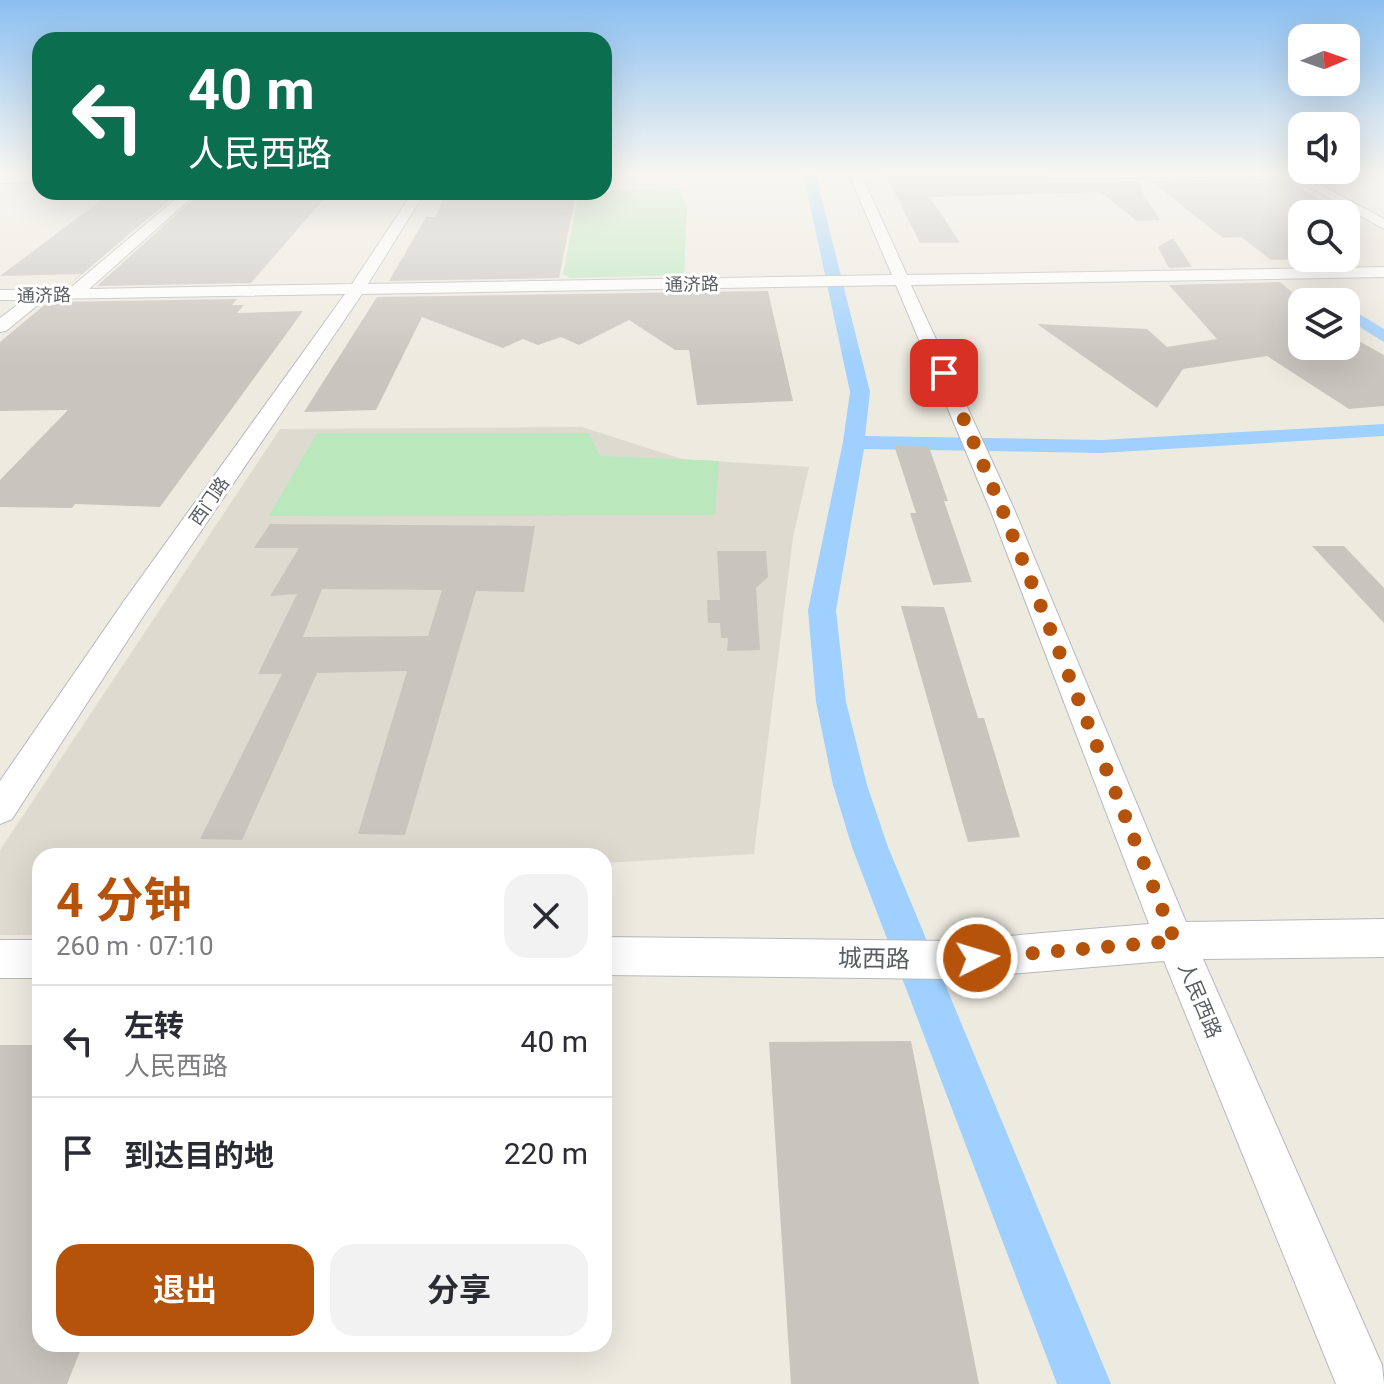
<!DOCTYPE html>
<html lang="zh">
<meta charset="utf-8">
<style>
:root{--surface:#fff;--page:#f2f2f3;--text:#2b2b33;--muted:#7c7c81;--line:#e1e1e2;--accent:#b45309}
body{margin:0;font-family:Roboto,"Noto Sans SC",sans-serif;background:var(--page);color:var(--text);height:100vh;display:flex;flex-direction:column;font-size:30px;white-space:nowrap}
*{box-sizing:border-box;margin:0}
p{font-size:26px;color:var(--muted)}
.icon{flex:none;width:44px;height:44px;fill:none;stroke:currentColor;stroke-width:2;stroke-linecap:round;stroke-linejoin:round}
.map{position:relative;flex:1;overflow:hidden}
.drawer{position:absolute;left:32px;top:848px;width:580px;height:504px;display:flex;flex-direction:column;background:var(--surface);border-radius:24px;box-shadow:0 8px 32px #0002}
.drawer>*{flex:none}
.guide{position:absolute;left:32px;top:32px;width:580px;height:168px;border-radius:24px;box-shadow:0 8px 32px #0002;background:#0b6e4f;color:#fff;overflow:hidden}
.needle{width:52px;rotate:88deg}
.fabs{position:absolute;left:1288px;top:24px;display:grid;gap:16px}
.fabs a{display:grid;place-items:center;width:72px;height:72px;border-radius:16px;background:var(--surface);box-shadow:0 8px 32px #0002;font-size:40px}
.pin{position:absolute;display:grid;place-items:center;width:68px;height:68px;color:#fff;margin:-34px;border-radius:16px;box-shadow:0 4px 12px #0006}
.me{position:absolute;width:88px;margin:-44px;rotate:85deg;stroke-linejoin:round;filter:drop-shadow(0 0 6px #0008)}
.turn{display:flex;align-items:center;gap:28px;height:168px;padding:0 24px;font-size:36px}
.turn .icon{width:104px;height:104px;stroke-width:2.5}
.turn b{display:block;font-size:56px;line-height:68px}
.round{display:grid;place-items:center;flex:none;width:84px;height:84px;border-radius:24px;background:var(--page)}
.head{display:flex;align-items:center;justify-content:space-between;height:136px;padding:0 24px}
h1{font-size:48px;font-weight:700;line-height:60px;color:var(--accent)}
.primary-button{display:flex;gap:16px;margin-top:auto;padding:16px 24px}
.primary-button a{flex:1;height:92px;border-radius:24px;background:var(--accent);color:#fff;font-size:32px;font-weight:700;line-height:92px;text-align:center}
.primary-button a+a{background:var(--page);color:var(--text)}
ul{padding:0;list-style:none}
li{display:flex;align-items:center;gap:24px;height:112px;padding:0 24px;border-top:2px solid var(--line)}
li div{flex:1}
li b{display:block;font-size:30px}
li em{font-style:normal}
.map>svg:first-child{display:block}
</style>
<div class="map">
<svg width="1384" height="1384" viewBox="0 0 1384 1384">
<rect width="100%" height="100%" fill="#edebe0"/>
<path fill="#dddacf" d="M582,427L682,459L809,467L793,537L754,854L604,863V856H40V935H0V850L280,429Z"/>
<g fill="#bbe7bd">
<path d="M680,188L687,208L684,275L570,278L563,274L579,192Z"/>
<path d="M317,433H589L600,456L719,461L715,515L269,516Z"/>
</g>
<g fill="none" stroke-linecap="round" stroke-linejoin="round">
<g fill="#9fd0ff" fill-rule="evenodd">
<path d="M803,172H815L870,392L865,436L1101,440L1384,424V436L1101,453L864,449L836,610L846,702L867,785L888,847L1111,1384H1057L852,847L833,785L816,702L808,610L843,442L850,392Z"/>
<path d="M1353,310L1384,329V342L1347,319V311Z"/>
</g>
</g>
<g fill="#c8c5be" fill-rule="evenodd">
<path d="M884,172H1045L1042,176L1051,182L1141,181V190L1160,220L1137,221L1100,192L930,197L960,243H920Z"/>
<path d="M1276,174L1344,214H1302V259L1271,260L1241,237L1223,238L1151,181L1267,179Z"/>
<path d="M112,192H179L68,286L81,274L0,276Z"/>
<path d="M201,192H330L251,283L97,286Z"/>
<path d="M576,193L559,278L389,281L426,217H436L445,194Z"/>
<path d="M1173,238L1192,267L1169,268L1158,247Z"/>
<path d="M1280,282L1302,301V346H1346V334L1384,355V406L1349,409L1267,356L1183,369L1157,408L1037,324L1147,329L1167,347L1217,339L1169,285Z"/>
<path d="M768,291L793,401L697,405L689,350H675L629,320L579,345L561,337L538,345L523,339L503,348L422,317L376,410L304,412L377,297Z"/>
<path d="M237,299L232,305H244L237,313L303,311L160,507L75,504L72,508L0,507V480L68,410L0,411V342L48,302Z"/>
<path d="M894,445L929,447L948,501H944L972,582L933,585L910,513H916Z"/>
<path d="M270,524L535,526L524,592L476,591L405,835L358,834L407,671L317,673L242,840L200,839L282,674H258L297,594L270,596L299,548H254ZM322,589L442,590L428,636L303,637Z"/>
<path d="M1312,546H1344L1384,588V623Z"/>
<path d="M717,551H766L768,577L756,588L760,650L727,651L728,638H721L720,623H708L707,600H720Z"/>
<path d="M901,606L944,607L978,718H984L1020,837L968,842Z"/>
<path d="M911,1041L979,1384H791L769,1042Z"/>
<path d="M0,1045H40V1344H83L67,1384H0Z"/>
</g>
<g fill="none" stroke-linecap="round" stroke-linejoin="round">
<defs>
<g id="minor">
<path d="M848,172H860L907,275L1384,267V277L911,285L1014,509L1186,922L1384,919V957L1203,959L1382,1365L1384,1384H1336L1164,961L949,979L604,975V937L949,941L1149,924L990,509L896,285L362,294L144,615L12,819L0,824V781L124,601L345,294L45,299L6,331L0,332V318L24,300H0V290L69,289L184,192H198L89,289L352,284L413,192H425L368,284L892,275Z"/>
<path d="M1050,172H1273L1267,176L1051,179L1045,175Z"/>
<path d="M1283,172H1297L1384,219V229Z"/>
<path d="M40,174V182L0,183V175Z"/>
<rect x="0" y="940" width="40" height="38"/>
</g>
</defs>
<use href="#minor" stroke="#b6b9be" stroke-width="2"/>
<use href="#minor" fill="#fff" fill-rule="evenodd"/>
</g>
<linearGradient id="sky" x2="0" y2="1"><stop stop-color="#8bbff1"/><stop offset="0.47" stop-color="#f7f6f1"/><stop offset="1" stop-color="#f7f6f1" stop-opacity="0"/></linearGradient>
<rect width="1384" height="365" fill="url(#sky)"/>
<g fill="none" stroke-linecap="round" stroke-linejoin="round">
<path stroke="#b45309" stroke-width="14" stroke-dasharray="0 25.2" d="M944,373L1002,509L1175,941L977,958"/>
</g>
<g text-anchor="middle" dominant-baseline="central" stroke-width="6" stroke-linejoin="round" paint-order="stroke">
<g font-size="18" fill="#595d62" stroke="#fff">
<text transform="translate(692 284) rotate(-1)">通济路</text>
<text transform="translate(44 295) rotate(-1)">通济路</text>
<text transform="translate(209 501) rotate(-55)">西门路</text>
</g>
<g font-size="20" fill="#595d62" stroke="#fff">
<text transform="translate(1200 1000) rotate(67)">人民西路</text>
</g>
<g font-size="24" fill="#595d62" stroke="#fff">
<text transform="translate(874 959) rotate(1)">城西路</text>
</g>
</g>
</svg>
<div class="fabs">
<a><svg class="needle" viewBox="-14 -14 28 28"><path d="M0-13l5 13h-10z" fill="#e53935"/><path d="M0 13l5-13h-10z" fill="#7c7c81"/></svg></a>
<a><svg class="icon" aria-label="sound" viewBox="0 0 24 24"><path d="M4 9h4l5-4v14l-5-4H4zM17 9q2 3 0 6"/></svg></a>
<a><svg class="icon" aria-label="search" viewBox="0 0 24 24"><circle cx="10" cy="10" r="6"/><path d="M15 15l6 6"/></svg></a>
<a><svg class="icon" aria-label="layers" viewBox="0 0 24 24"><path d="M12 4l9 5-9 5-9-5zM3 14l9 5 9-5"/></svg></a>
</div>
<div class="pin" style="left:944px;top:373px;background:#d93025"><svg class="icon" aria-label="arrive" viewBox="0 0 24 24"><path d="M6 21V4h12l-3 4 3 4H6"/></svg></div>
<svg class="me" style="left:977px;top:958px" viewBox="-20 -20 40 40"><circle r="17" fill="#b45309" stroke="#fff" stroke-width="3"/><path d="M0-11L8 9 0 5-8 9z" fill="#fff"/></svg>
<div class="guide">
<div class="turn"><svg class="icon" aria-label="left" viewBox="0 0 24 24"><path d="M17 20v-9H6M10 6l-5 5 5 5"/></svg><div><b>40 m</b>人民西路</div></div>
</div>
<section class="drawer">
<div class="head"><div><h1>4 分钟</h1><p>260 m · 07:10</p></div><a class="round"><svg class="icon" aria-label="close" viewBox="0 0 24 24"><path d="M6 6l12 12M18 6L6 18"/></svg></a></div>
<ul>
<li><svg class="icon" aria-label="left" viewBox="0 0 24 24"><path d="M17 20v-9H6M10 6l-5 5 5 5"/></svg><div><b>左转</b><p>人民西路</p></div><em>40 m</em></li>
<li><svg class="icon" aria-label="arrive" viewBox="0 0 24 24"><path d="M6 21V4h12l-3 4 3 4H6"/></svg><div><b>到达目的地</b></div><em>220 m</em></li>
</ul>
<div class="primary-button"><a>退出</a><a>分享</a></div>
</section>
</div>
